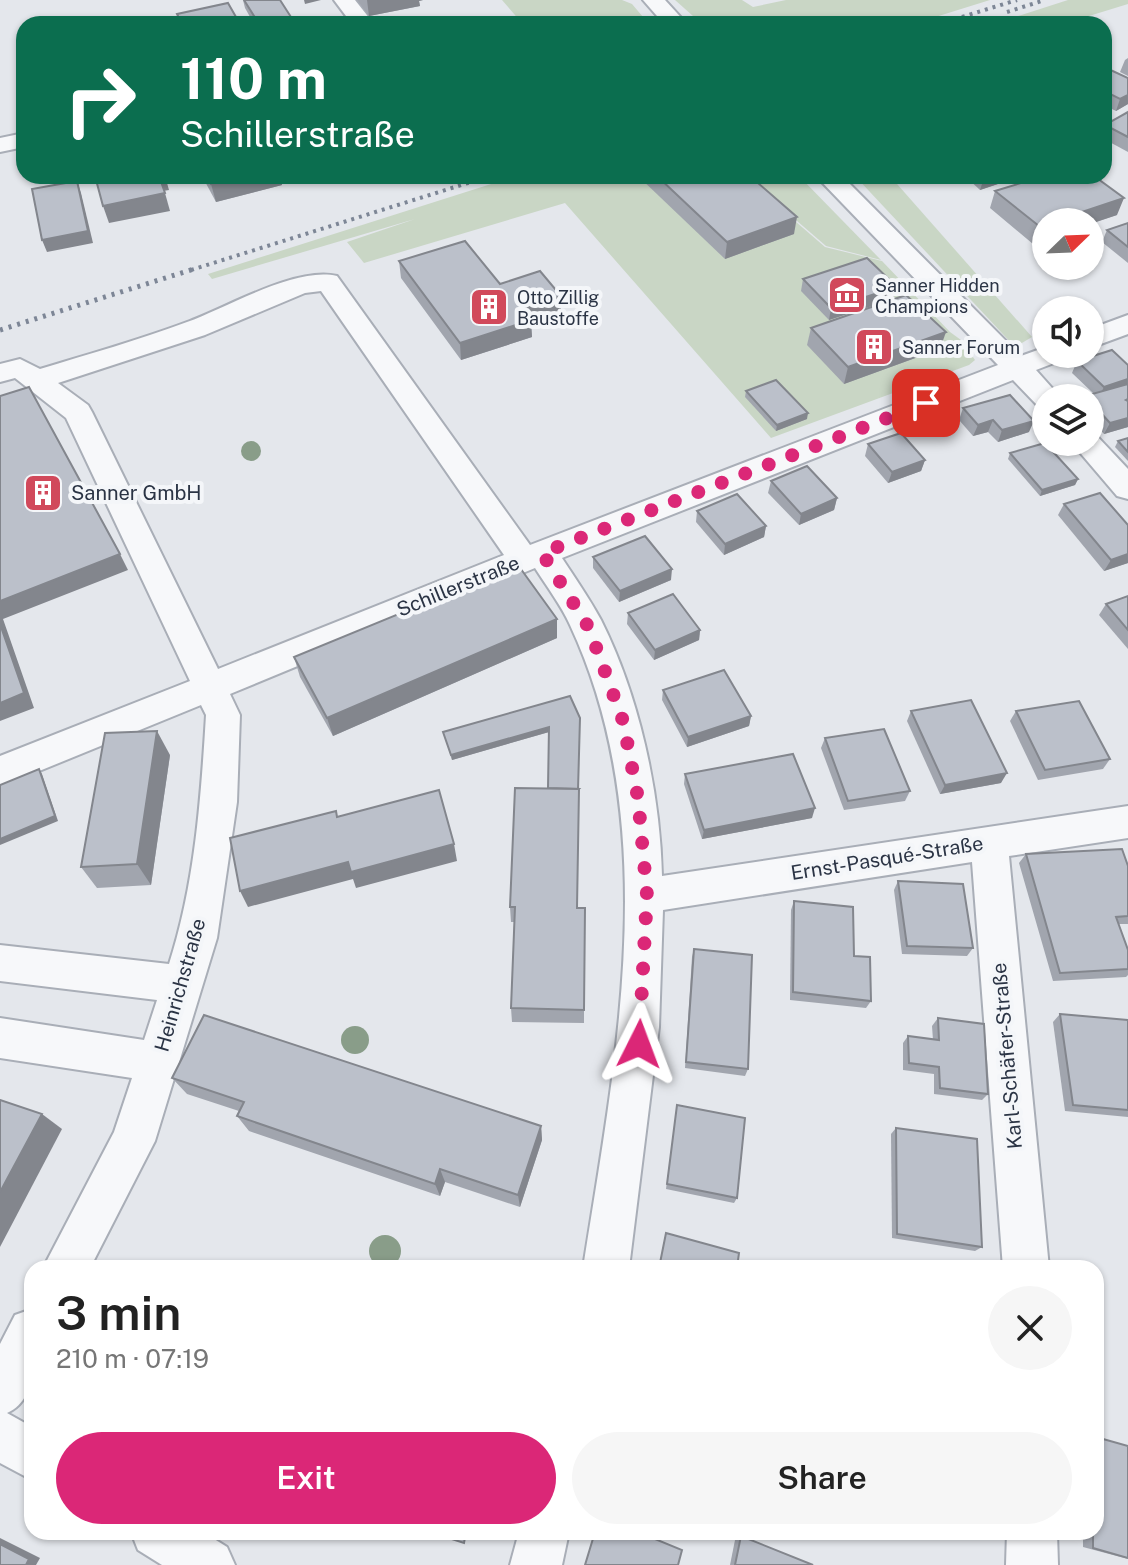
<!DOCTYPE html>
<meta charset="utf-8">
<style>
:root{--surface:#fff;--page:#f6f6f6;--text:#222;--muted:#767676;--accent:#db2777}
body{margin:0;font-family:"Public Sans",sans-serif;background:var(--page);color:var(--text);height:100vh;display:flex;flex-direction:column;font-size:30px;white-space:nowrap}
*{box-sizing:border-box;margin:0}
p{font-size:26px;color:var(--muted)}
.icon{flex:none;width:44px;height:44px;fill:none;stroke:currentColor;stroke-width:2;stroke-linecap:round;stroke-linejoin:round}
.map{position:relative;flex:1;overflow:hidden}
.panel{position:absolute;left:24px;top:1260px;width:1080px;height:280px;display:flex;flex-direction:column;background:var(--surface);border-radius:24px;box-shadow:0 2px 6px #0004}
.panel>*{flex:none}
.top-card{position:absolute;left:16px;top:16px;width:1096px;height:168px;border-radius:24px;box-shadow:0 2px 6px #0004;background:#0b6e4f;color:#fff;overflow:hidden}
.needle{width:52px;rotate:67deg}
.tools{position:absolute;left:1032px;top:208px;display:grid;gap:16px}
.tools a{display:grid;place-items:center;width:72px;height:72px;border-radius:50%;background:var(--surface);box-shadow:0 2px 6px #0004;font-size:40px}
.pin{position:absolute;display:grid;place-items:center;width:68px;height:68px;color:#fff;margin:-34px;border-radius:16px;box-shadow:0 4px 12px #0006}
.me{position:absolute;width:88px;margin:-44px;rotate:3deg;stroke-linejoin:round;filter:drop-shadow(0 0 6px #0008)}
.turn{display:flex;align-items:center;gap:28px;height:168px;padding:0 32px;font-size:36px}
.turn .icon{width:104px;height:104px;stroke-width:2.5}
.turn b{display:block;font-size:56px;line-height:68px}
.round{display:grid;place-items:center;flex:none;width:84px;height:84px;border-radius:42px;background:var(--page)}
.head{display:flex;align-items:center;justify-content:space-between;height:136px;padding:0 32px}
h1{font-size:48px;font-weight:600;line-height:60px}
.primary-button{display:flex;gap:16px;margin-top:auto;padding:16px 32px}
.primary-button a{flex:1;height:92px;border-radius:48px;background:var(--accent);color:#fff;font-size:32px;font-weight:600;line-height:92px;text-align:center}
.primary-button a+a{background:var(--page);color:var(--text)}
.map>svg:first-child{display:block}
</style>
<div class="map">
<svg width="1128" height="1565" viewBox="0 0 1128 1565">
<rect width="100%" height="100%" fill="#e4e7ec"/>
<g fill="#c9d6c5">
<path d="M502,0H622L632,4L649,24H550L541,18L521,22Z"/>
<path d="M675,0H742L753,7L786,0H990L913,24H702Z"/>
<path d="M1068,0H1128V4L1063,24H994Z"/>
<path d="M516,176H743L825,247L882,261L950,332L961,340L975,360L969,365L771,438L565,203L364,263L347,242L415,219L212,279L208,274Z"/>
<path d="M745,176H799L881,260L826,246Z"/>
<path d="M855,176H890L1032,337L1015,347Z"/>
</g>
<g fill="none" stroke-linecap="round" stroke-linejoin="round">
<defs>
<g id="minor">
<path d="M334,0H355L374,24H352Z"/>
<path d="M643,0H665L687,24H664Z"/>
<path d="M24,133V147L0,152V138Z"/>
<path d="M816,176H842L1021,356L1046,347V354H1066L1062,360L1036,370L1061,398H1046V407L1037,405L1013,380L562,558C575,578 589,598 601,620C639,696 660,791 662,876L1128,806V838L1009,856L1049,1268H1003L972,862L663,910L659,1027L629,1268H583C616,1059 664,826 570,625C561,605 547,587 535,568L230,694L240,715L237,802L217,938L155,1141L90,1268H43L114,1132L132,1078L0,1058V1018L144,1040L157,1000L0,981V945L169,964C195,884 201,798 206,715L201,705L0,787V756L190,681L66,418L15,378L0,382V364L20,359L40,369C89,354 139,340 187,322C226,308 296,266 337,276L530,545L998,365ZM321,291L504,555L218,669L92,412L88,405L58,383L205,335L305,293Z"/>
<path d="M1128,315V334L1090,348V329Z"/>
<path d="M1090,433L1096,435L1128,469V499L1117,496L1071,442H1090Z"/>
<path d="M32,1309C32,1340 43,1398 7,1413L32,1427V1480L0,1463V1344L15,1315Z"/>
<path d="M131,1532H203L227,1547L235,1565H162L138,1550Z"/>
<path d="M519,1532H569L562,1565H510Z"/>
<path d="M1007,1532H1057L1058,1565H1006Z"/>
</g>
</defs>
<use href="#minor" stroke="#a9aeb7" stroke-width="4"/>
<use href="#minor" fill="#f7f8fa" fill-rule="evenodd"/>
<g stroke="#7d8696" stroke-width="4" stroke-dasharray="3 5" stroke-linecap="butt">
<path d="M1007,12L1045,0"/>
<path d="M939,24L1017,0"/>
<path d="M191,270L490,176"/>
</g>
<path stroke="#7d8696" stroke-width="5" stroke-dasharray="3 6" stroke-linecap="butt" d="M0,330L197,268"/>
</g>
<g fill="#899d89">
<circle cx="251" cy="451" r="10"/>
<circle cx="355" cy="1040" r="14"/>
<circle cx="385" cy="1251" r="16"/>
</g>
<g fill="#a1a5ae">
<path d="M243,0H280L291,17L292,24H254L245,8Z"/>
<path d="M357,0H423L419,1L420,6L369,16Z"/>
<path d="M1128,58V76L1120,72L1125,60Z"/>
<path d="M1104,67L1128,78V104L1116,111L1104,105Z"/>
<path d="M1128,112V152L1104,139L1105,125Z"/>
<path d="M202,176H280L282,185L216,202Z"/>
<path d="M638,176H750L794,234L725,259Z"/>
<path d="M965,176H1022L980,190Z"/>
<path d="M995,191L1117,215L1090,224V222H1046V239L1033,244L990,208Z"/>
<path d="M1128,223V263L1102,242L1107,230Z"/>
<path d="M399,261L561,313L531,323L532,337L461,360L401,278Z"/>
<path d="M803,279L897,287L893,299L829,320L801,291Z"/>
<path d="M811,328L940,349L844,384L807,345Z"/>
<path d="M1077,361L1128,365V427L1104,434L1090,419V398H1084L1085,396L1093,393L1072,373Z"/>
<path d="M746,391L807,419L776,431L745,397Z"/>
<path d="M963,408L1029,432L998,442L988,432L973,436L959,420Z"/>
<path d="M1128,438V461L1115,447L1118,441Z"/>
<path d="M868,444L925,460L921,471L888,483L865,456Z"/>
<path d="M1010,453L1078,479L1075,485L1040,496L1008,459Z"/>
<path d="M771,481L837,498L834,510L799,525L768,493Z"/>
<path d="M1064,504L1128,563L1104,571L1058,515Z"/>
<path d="M697,511L766,526L764,537L724,555L696,522Z"/>
<path d="M593,557L671,580L619,602L593,568Z"/>
<path d="M1128,596V649L1099,615L1106,604Z"/>
<path d="M628,613L700,630L699,640L654,660L627,624Z"/>
<path d="M557,619V638L333,736L300,677L294,657Z"/>
<path d="M663,690L751,716L749,726L687,747L662,700Z"/>
<path d="M570,696L577,908L584,1010V1023L512,1022L511,1008L514,922H511L510,907L548,788L549,732L452,760L443,732Z"/>
<path d="M911,711L1001,783L940,794L907,721Z"/>
<path d="M1016,711L1110,759L1103,769L1038,780L1010,721Z"/>
<path d="M825,738L910,791L905,801L844,810L821,748Z"/>
<path d="M170,755L151,885L97,888L81,867Z"/>
<path d="M685,774L812,818L702,839L684,784Z"/>
<path d="M1026,854L1128,866V924H1119L1128,950V975L1126,977L1053,981L1019,863Z"/>
<path d="M898,881L973,948L967,956L902,954L894,890Z"/>
<path d="M794,901L854,956L871,1001L866,1008L790,1000L791,910Z"/>
<path d="M694,949L748,1069L745,1076L685,1068L692,957Z"/>
<path d="M1060,1014L1128,1020V1117L1065,1111L1053,1022Z"/>
<path d="M938,1018L988,1094L982,1100L934,1094V1074L903,1070V1043L908,1036L933,1040L932,1026Z"/>
<path d="M172,1078L541,1126L542,1140L520,1207L445,1182L440,1196L249,1131L237,1116L239,1111L187,1094Z"/>
<path d="M677,1105L737,1198L734,1203L666,1189Z"/>
<path d="M896,1128L982,1247L975,1251L892,1238L891,1134Z"/>
<path d="M1128,1446V1559L1083,1547V1532H1096Z"/>
<path d="M736,1535L741,1536L813,1565H730Z"/>
</g>
<g fill="#83868d">
<path d="M304,0H321L305,4Z"/>
<path d="M367,0H423L419,1L420,6L369,16Z"/>
<path d="M291,17L292,24H259Z"/>
<path d="M1128,95V104L1116,111L1120,99Z"/>
<path d="M159,176H165L169,190L163,191Z"/>
<path d="M244,176H280L282,185L216,202L211,184Z"/>
<path d="M990,176H1022L980,190L984,178Z"/>
<path d="M77,181L81,193L93,243L47,252L42,240Z"/>
<path d="M165,193L170,211L109,223L103,206Z"/>
<path d="M1124,198L1117,215L1090,224V222H1052Z"/>
<path d="M797,217L794,234L725,259L727,242Z"/>
<path d="M1046,224V239L1033,244L1039,226Z"/>
<path d="M897,287L893,299L829,320L831,308Z"/>
<path d="M561,296V313L531,323L532,337L461,360L460,343L523,309Z"/>
<path d="M946,332L940,349L844,384L848,367Z"/>
<path d="M1128,379V388L1098,398L1104,387Z"/>
<path d="M808,413L807,419L776,431L777,425Z"/>
<path d="M1128,418V427L1104,434L1110,423Z"/>
<path d="M993,420L988,432L973,436L978,425Z"/>
<path d="M1034,421L1029,432L998,442L1002,430Z"/>
<path d="M925,460L921,471L888,483L892,472Z"/>
<path d="M1078,479L1075,485L1040,496L1042,490Z"/>
<path d="M837,498L834,510L799,525L801,514Z"/>
<path d="M766,526L764,537L724,555L725,544Z"/>
<path d="M120,554L128,570L3,619L34,708L0,721V601Z"/>
<path d="M1128,554V563L1104,571L1111,560Z"/>
<path d="M672,569L671,580L619,602L620,591Z"/>
<path d="M557,619V638L333,736L327,718Z"/>
<path d="M700,630L699,640L654,660L655,650Z"/>
<path d="M751,716L749,726L687,747L688,737Z"/>
<path d="M549,727V732L452,760L451,755Z"/>
<path d="M157,731L170,755L151,885L137,864Z"/>
<path d="M39,769L42,774L58,821L0,845V839Z"/>
<path d="M1007,773L1001,783L940,794L945,785Z"/>
<path d="M815,808L812,818L702,839L704,830Z"/>
<path d="M454,844L457,861L356,888L353,879L248,907L240,891L348,862Z"/>
<path d="M42,1114L62,1129L0,1247V1192Z"/>
<path d="M541,1126L542,1140L520,1207L518,1195Z"/>
<path d="M440,1169L445,1182L440,1196L435,1184Z"/>
<path d="M0,1538L40,1558L36,1565H26L0,1544Z"/>
</g>
<g fill="#bbc0ca" stroke="#83868d" stroke-width="2">
<path d="M244,0H280L291,17L259,24Z"/>
<path d="M228,3L240,24H182L177,14Z"/>
<path d="M1104,67L1128,78V95L1120,99L1104,91Z"/>
<path d="M1128,112V137L1105,125Z"/>
<path d="M95,176H159L165,193L103,206Z"/>
<path d="M207,176H244L211,184Z"/>
<path d="M657,176H750L797,217L727,242Z"/>
<path d="M1044,176H1094L1124,198L1052,222H1046V224L1039,226L995,191Z"/>
<path d="M77,181L88,231L42,240L32,189Z"/>
<path d="M1128,223V247L1107,230Z"/>
<path d="M465,241L500,284L540,271L561,296L523,309L531,320L460,343L399,261Z"/>
<path d="M867,258L897,287L831,308L803,279Z"/>
<path d="M906,295L946,332L848,367L811,328Z"/>
<path d="M1112,350L1128,365V379L1104,387L1077,361Z"/>
<path d="M776,380L808,413L777,425L746,391Z"/>
<path d="M1128,384V399L1126,400L1128,401V418L1110,423L1090,401V398H1087L1085,396Z"/>
<path d="M29,387L120,554L0,601V396Z"/>
<path d="M1010,395L1034,421L1002,430L993,420L978,425L963,408Z"/>
<path d="M901,433L925,460L892,472L868,444Z"/>
<path d="M1128,438V452L1118,441Z"/>
<path d="M1045,443L1078,479L1042,490L1010,453Z"/>
<path d="M807,466L837,498L801,514L771,481Z"/>
<path d="M1100,493L1128,525V554L1111,560L1064,504Z"/>
<path d="M737,494L766,526L725,544L697,511Z"/>
<path d="M645,536L672,569L620,591L593,557Z"/>
<path d="M518,565L557,619L327,718L294,657Z"/>
<path d="M673,594L700,630L655,650L628,613Z"/>
<path d="M1128,596V630L1106,604Z"/>
<path d="M0,624L24,693L0,703Z"/>
<path d="M724,670L751,716L688,737L663,690Z"/>
<path d="M570,696L580,718L578,790L579,789L548,788L549,727L451,755L443,732Z"/>
<path d="M971,700L1007,773L945,785L911,711Z"/>
<path d="M1079,701L1110,759L1045,770L1016,711Z"/>
<path d="M884,729L910,791L848,801L825,738Z"/>
<path d="M157,731L137,864L81,867L105,733Z"/>
<path d="M793,754L815,808L704,830L685,774Z"/>
<path d="M39,769L55,816L0,839V785Z"/>
<path d="M515,788L579,789L577,908H585L584,1010L511,1008L515,907H510Z"/>
<path d="M439,790L454,844L351,872L348,862L240,891L230,838L336,811L337,817Z"/>
<path d="M1122,849L1128,866V916L1116,917L1128,950V969L1060,973L1026,854Z"/>
<path d="M898,881L963,884L973,948L907,946Z"/>
<path d="M794,901L853,907L854,956L870,957L871,1001L793,992Z"/>
<path d="M694,949L752,955L748,1069L686,1062Z"/>
<path d="M1060,1014L1128,1020V1110L1073,1105Z"/>
<path d="M204,1015L541,1126L518,1195L440,1169L435,1184L237,1116L244,1102L172,1078Z"/>
<path d="M938,1018L984,1024L988,1094L940,1088L939,1067L909,1063L908,1036L939,1040Z"/>
<path d="M0,1100L42,1114L0,1192Z"/>
<path d="M677,1105L745,1118L737,1198L667,1184Z"/>
<path d="M896,1128L977,1139L982,1247L897,1234Z"/>
<path d="M666,1233L739,1253L737,1268H659Z"/>
<path d="M98,1264L109,1268H97Z"/>
<path d="M1096,1437L1128,1446V1558L1093,1548V1532H1096Z"/>
<path d="M430,1532H466L464,1543Z"/>
<path d="M595,1532H638L682,1550L678,1565H585Z"/>
<path d="M741,1536L813,1565H735Z"/>
<path d="M0,1544L29,1559L26,1565H0Z"/>
</g>
<g fill="none" stroke-linecap="round" stroke-linejoin="round">
<path stroke="#db2777" stroke-width="14" stroke-dasharray="0 25.2" d="M639,1044L647,895L638,798L623,721L589,628L542,553L926,403"/>
</g>
<defs>
<symbol id="museum-square" viewBox="-11 -11 22 22"><rect x="-9" y="-9" width="18" height="18" rx="4" fill="#d1495b" stroke="#f4f6f9"/><path d="M0-6L6-3V-2H-6V-3ZM-5-1h2V3h-2ZM-1-1h2V3h-2ZM3-1h2V3H3ZM-6 4H6V6H-6Z" fill="#fff"/></symbol>
<symbol id="building-square" viewBox="-11 -11 22 22"><rect x="-9" y="-9" width="18" height="18" rx="4" fill="#d1495b" stroke="#f4f6f9"/><path d="M-4-6H4V6H1V3H-1V6H-4ZM-2.5-4.3h1.7v1.8h-1.7ZM.8-4.3h1.7v1.8H.8ZM-2.5-1h1.7V.8h-1.7ZM.8-1h1.7V.8H.8Z" fill="#fff"/></symbol>
</defs>
<g fill-rule="evenodd">
<use href="#museum-square" x="825" y="273" width="44" height="44"/>
<use href="#building-square" x="467" y="285" width="44" height="44"/>
<use href="#building-square" x="852" y="325" width="44" height="44"/>
<use href="#building-square" x="21" y="471" width="44" height="44"/>
</g>
<g text-anchor="middle" dominant-baseline="central" stroke-width="8" stroke-linejoin="round" paint-order="stroke">
<g font-size="18" fill="#2b3445" stroke="#f4f6f9" text-anchor="start">
<text x="875" y="285">Sanner Hidden<tspan x="875" dy="21">Champions</tspan></text>
<text x="517" y="297">Otto Zillig<tspan x="517" dy="21">Baustoffe</tspan></text>
<text x="902" y="347">Sanner Forum</text>
</g>
<g font-size="20" fill="#2b3445" stroke="#f4f6f9" text-anchor="start">
<text x="71" y="493">Sanner GmbH</text>
</g>
<g font-size="20" fill="#2b3445" stroke="#f4f6f9">
<text transform="translate(458 586) rotate(-22)">Schillerstraße</text>
<text transform="translate(887 858) rotate(-9)">Ernst-Pasqué-Straße</text>
<text transform="translate(180 985) rotate(-74)">Heinrichstraße</text>
<text transform="translate(1007 1056) rotate(-95)">Karl-Schäfer-Straße</text>
</g>
</g>
</svg>
<div class="tools">
<a><svg class="needle" viewBox="-14 -14 28 28"><path d="M0-13l5 13h-10z" fill="#e53935"/><path d="M0 13l5-13h-10z" fill="#767676"/></svg></a>
<a><svg class="icon" aria-label="sound" viewBox="0 0 24 24"><path d="M4 9h4l5-4v14l-5-4H4zM17 9q2 3 0 6"/></svg></a>
<a><svg class="icon" aria-label="layers" viewBox="0 0 24 24"><path d="M12 4l9 5-9 5-9-5zM3 14l9 5 9-5"/></svg></a>
</div>
<div class="pin" style="left:926px;top:403px;background:#d93025"><svg class="icon" aria-label="arrive" viewBox="0 0 24 24"><path d="M6 21V4h12l-3 4 3 4H6"/></svg></div>
<svg class="me" style="left:639px;top:1044px" viewBox="-20 -20 40 40"><path d="M0-17L14 15 0 8-14 15z" fill="#db2777" stroke="#fff" stroke-width="4"/></svg>
<div class="top-card">
<div class="turn"><svg class="icon" aria-label="right" viewBox="0 0 24 24"><path d="M7 20v-9h11M14 6l5 5-5 5"/></svg><div><b>110 m</b>Schillerstraße</div></div>
</div>
<section class="panel">
<div class="head"><div><h1>3 min</h1><p>210 m · 07:19</p></div><a class="round"><svg class="icon" aria-label="close" viewBox="0 0 24 24"><path d="M6 6l12 12M18 6L6 18"/></svg></a></div>
<div class="primary-button"><a>Exit</a><a>Share</a></div>
</section>
</div>
